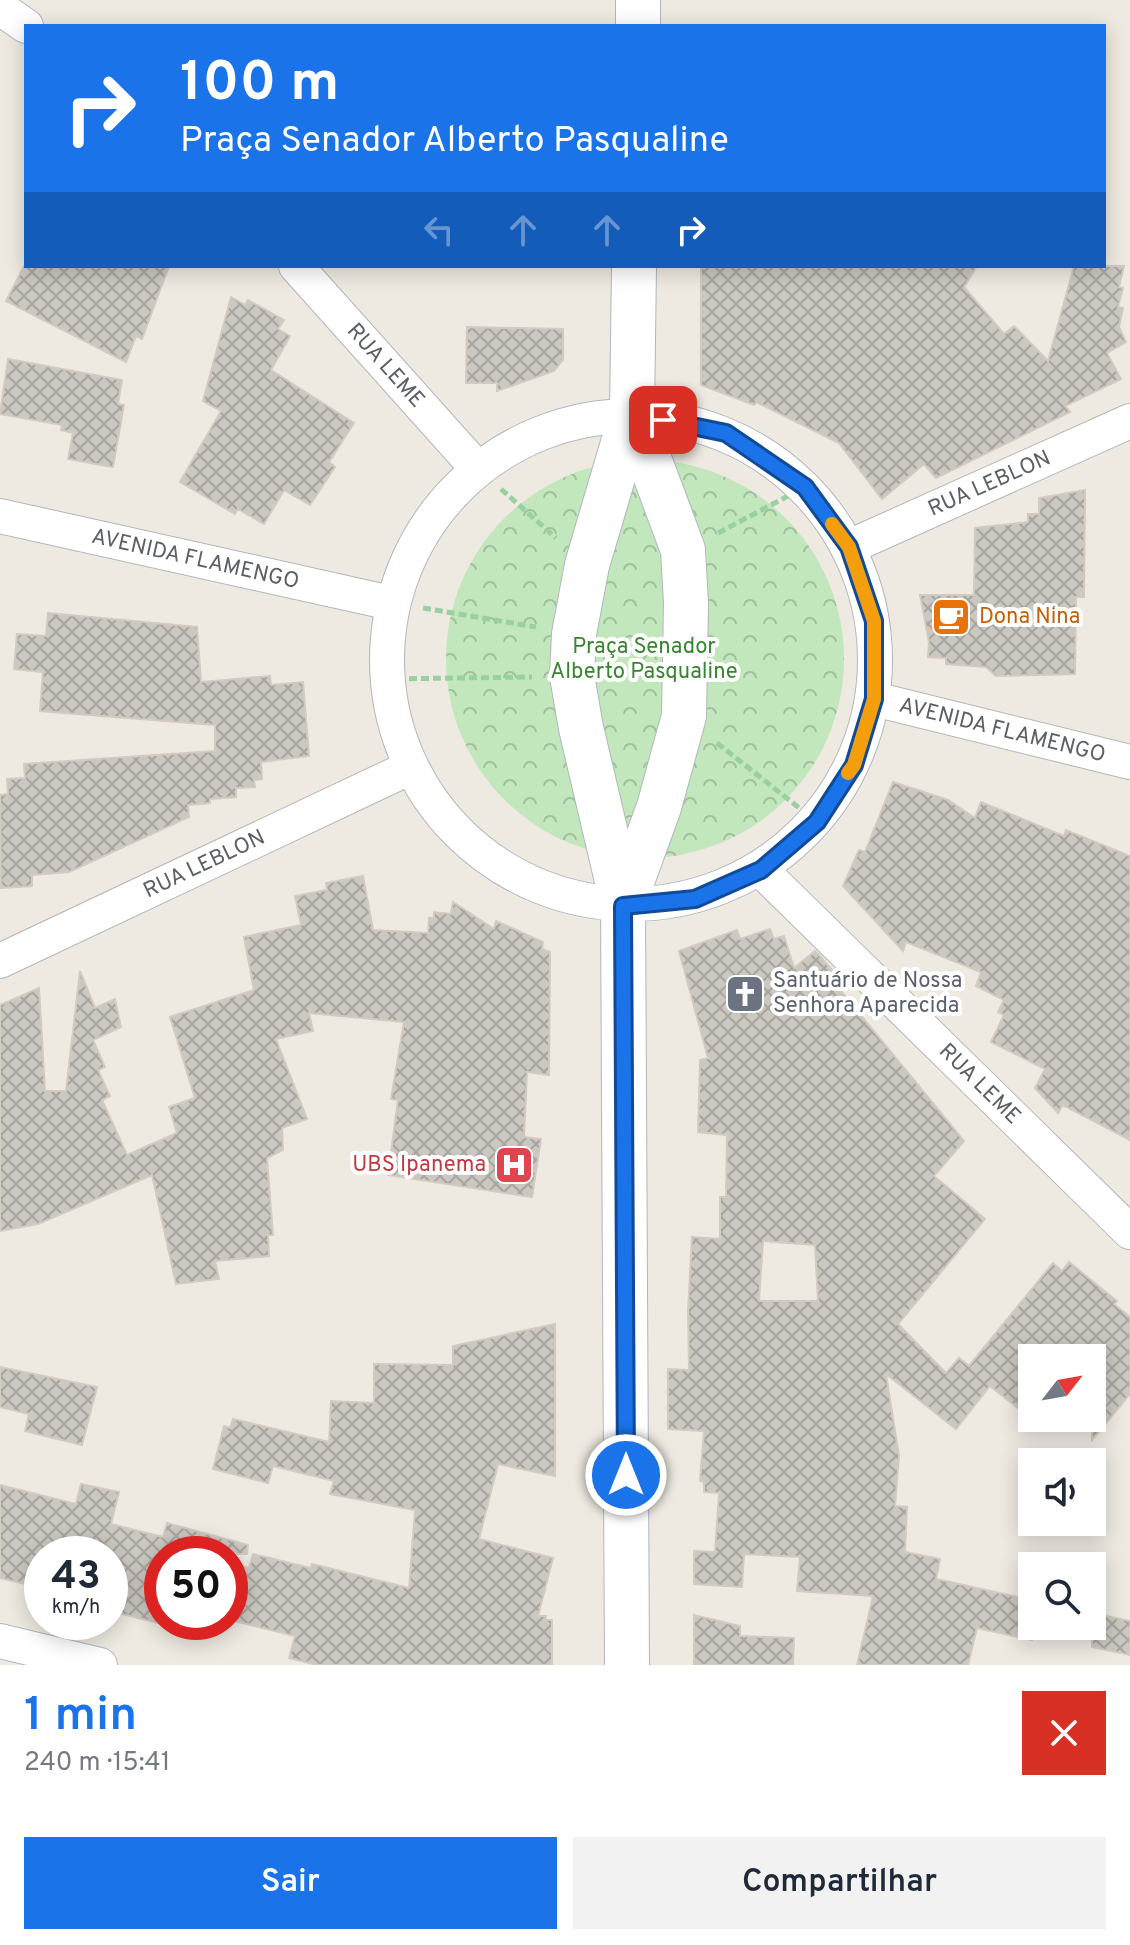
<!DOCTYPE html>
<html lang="pt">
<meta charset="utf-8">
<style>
:root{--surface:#fff;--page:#f2f2f3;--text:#1f2937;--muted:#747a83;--accent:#1a73e8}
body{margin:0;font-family:Overpass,sans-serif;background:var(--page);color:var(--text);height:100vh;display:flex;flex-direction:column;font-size:30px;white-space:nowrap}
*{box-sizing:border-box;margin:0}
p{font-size:26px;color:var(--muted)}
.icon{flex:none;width:44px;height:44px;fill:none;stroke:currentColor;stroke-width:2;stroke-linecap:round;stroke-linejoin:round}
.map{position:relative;height:1665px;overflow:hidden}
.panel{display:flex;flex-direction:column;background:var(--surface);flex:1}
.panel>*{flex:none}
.guide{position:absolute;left:24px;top:24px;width:1082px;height:244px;border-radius:0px;box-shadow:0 4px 20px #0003;background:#1a73e8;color:#fff;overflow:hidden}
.needle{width:52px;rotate:59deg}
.buttons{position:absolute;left:1018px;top:1344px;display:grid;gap:16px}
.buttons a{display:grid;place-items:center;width:88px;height:88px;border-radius:0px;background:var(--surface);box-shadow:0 4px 20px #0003;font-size:40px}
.speed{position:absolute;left:24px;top:1536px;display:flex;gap:16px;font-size:40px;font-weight:700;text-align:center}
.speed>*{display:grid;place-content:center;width:104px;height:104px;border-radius:50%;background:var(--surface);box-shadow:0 4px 20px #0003;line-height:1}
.speed small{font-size:20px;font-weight:400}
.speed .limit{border:12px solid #d22;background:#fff;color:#111}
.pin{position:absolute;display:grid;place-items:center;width:68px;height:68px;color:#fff;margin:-34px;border-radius:16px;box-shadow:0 4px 12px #0006}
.me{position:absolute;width:88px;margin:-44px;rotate:0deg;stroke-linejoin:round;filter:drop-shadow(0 0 6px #0008)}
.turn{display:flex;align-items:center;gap:28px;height:168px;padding:0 24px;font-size:36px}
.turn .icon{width:104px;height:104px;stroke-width:2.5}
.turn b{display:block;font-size:56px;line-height:68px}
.lanes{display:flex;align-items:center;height:76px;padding:0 24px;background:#0003;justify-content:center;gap:40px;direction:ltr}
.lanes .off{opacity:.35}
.round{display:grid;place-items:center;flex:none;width:84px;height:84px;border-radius:0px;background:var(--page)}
.head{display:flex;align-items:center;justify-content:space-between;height:136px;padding:0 24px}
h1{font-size:48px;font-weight:600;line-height:60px;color:var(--accent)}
.primary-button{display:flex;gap:16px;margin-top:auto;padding:16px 24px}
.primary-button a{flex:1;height:92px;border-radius:0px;background:var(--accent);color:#fff;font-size:32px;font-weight:600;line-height:92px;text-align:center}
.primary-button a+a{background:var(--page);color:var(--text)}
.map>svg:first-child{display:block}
</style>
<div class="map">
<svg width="1130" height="1665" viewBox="0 0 1130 1665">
<defs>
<pattern id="forest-crowns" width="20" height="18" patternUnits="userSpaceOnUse" patternTransform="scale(2)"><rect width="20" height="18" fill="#c3e7bd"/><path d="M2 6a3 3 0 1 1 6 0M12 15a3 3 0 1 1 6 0" fill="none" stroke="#a1bf9d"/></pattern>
<pattern id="building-cross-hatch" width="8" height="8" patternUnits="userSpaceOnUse" patternTransform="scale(2)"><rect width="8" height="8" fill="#cbc7c1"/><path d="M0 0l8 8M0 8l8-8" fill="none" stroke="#a8a5a0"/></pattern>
</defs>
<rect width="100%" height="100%" fill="#eeeae2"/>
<circle fill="url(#forest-crowns)" cx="645" cy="659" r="199"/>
<g fill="url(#building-cross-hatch)" stroke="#d3cac0" stroke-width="2" fill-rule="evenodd">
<path d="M24,266H169L142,339L136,336L126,362L6,301Z"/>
<path d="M701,266H977L964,287L1004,334L1014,326L1048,361L1074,266H1124L1119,287L1123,288L1118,307L1123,308L1119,327L1126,342L1107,353L1121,379L1065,406L1070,412L936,478L924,464L882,499L839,443L756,402L754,405L701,385Z"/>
<path d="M231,297L245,305L248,300L284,320L278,329L290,336L271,370L354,423L329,462L335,467L310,505L284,490L264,524L238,509L235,514L180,482L221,411L203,401Z"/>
<path d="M467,327L563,329V360L554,371L497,391V383H466Z"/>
<path d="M8,359L122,380L118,404L124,405L113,467L68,459L73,433L61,430L62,425L0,414Z"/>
<path d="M1085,490L1084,597H1076L1075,674L996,676L986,667L946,664V658L928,657L929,642L920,595H974L975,528L1028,522V514H1039V498Z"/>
<path d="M48,613L197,627L201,682L270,676L271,685L303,682L309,756L261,762L262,779L254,780L255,787L236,788V797L210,799V803L188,805L189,817L69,872L32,875V886L1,888L0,795L8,794L7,779L25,778L24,764L215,751V725L40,711L43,672L14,669L17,634L46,636Z"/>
<path d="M893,782L948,800L975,818L981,802L1064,836L1066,830L1130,856V1140L1063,1105L1058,1113L1035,1088L1045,1069L991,1042L1004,1015L998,1012L1004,1000L976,986L981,972L906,942L903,951L843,886L859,850L865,852Z"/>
<path d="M363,876L373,930L428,933L429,918H434V912L451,914L453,902L494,929L496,921L543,942L542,949L550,952L549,1075L527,1072L524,1137L541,1139L532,1197L388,1175L398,1100L391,1099L404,1022L309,1013L313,1031L276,1039L307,1119L282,1128L283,1150L267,1158L273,1235H268L269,1256L215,1261L219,1279L176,1284L152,1175L38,1224L0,1231V1005L39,988L45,1091H66L80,971L95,1008L115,999L121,1027L93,1040L105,1067L98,1070L110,1096L102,1100L127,1155L177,1133L169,1107L195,1098L170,1017L254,990L244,937L301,925L295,896L327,890L326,883Z"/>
<path d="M770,929L774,939L784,936L794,968L815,951L821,957L837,976L832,980L964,1141L934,1176L985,1219L898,1324L946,1373L959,1358L969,1366L1053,1263L1062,1271L1069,1262L1117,1301L1114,1304L1130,1317V1394L1092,1440V1358H1032V1392L1019,1409L990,1386L956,1429L886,1374L899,1456L895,1506L907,1507L905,1552L940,1559L936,1579L1032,1600V1640L977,1628L968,1665H857L873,1596L797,1591L800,1557L744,1554L742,1587L694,1584V1551L715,1552L719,1493L704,1492V1482L700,1481L704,1431L668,1429V1369L689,1370L688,1311L692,1237L720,1239V1197H726L727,1135L698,1132L700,1060L708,1058L679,951L737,930L740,939ZM763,1241L815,1245L818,1301H759Z"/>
<path d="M555,1324V1476L498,1464L479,1539L553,1558L538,1616H546L545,1620H552V1665H317L289,1658L295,1636L230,1620V1563L249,1568L253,1554L311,1568L312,1564L409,1588L415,1510L330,1494L334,1481L273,1466L268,1483L213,1469L224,1426L230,1428L233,1419L329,1442L331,1401L374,1403V1364L453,1365V1346Z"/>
<path d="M0,1367L97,1387L82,1445L25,1431L29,1414L0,1407Z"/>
<path d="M81,1484L119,1492L111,1524L163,1537L167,1523L248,1545L247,1554H162V1624L110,1611V1554H42V1588L0,1578V1485L76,1504Z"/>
<path d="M1092,1613L1130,1621V1655L1092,1647Z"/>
<path d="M694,1615L740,1626V1636L794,1638L793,1665H694Z"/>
</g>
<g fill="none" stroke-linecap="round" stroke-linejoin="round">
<defs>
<g id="street">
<path d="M0,8L26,26"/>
<path id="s1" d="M296,266L476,467"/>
<circle cx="631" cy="660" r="244"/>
<path id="s2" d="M0,516L391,603"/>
<path id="s3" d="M849,547L1130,421"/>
<path id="s4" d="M874,699L1130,762"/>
<path id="s5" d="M761,870L1130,1232"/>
<path id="s6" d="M0,961L409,768"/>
<path d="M0,1641L100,1665"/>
</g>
<g id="secondary">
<path d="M638,26V0"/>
<path d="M623,906L659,807L684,716L686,603L683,550L632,413"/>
<path d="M627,1665L623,906L581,728L572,676L574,634L587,565L632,413L634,266"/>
</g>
</defs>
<use href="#street" stroke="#b3b6ba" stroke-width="36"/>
<use href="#secondary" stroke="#b1b7bb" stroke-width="46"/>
<g stroke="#99d0a2" stroke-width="5" stroke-dasharray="8 4" stroke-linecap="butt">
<path d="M501,489L556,538"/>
<path d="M718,533L805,487"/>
<path d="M423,608L536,627"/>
<path d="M385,679L532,677"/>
<path d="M717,743L817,822"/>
</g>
<use href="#street" stroke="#fff" stroke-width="34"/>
<use href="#secondary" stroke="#fff" stroke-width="44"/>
</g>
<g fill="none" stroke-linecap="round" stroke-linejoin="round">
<defs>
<path id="route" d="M626,1475L623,906L695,899L761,870L817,822L854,765L874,699V621L849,547L805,487L726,433L663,420"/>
</defs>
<use href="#route" stroke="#114b97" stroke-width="20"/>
<use href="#route" stroke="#1a73e8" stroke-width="14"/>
<path stroke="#f59e0b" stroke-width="14" d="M832,524L849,547L874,621V699L854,765L848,773"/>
</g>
<defs>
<symbol id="cafe-square" viewBox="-11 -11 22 22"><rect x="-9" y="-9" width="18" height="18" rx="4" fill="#e8710a" stroke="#fff"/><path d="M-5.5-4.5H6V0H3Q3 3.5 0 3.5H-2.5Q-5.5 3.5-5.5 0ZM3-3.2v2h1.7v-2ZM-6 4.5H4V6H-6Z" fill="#fff"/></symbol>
<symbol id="church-square" viewBox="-11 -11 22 22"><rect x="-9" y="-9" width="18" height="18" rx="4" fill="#6b7280" stroke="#fff"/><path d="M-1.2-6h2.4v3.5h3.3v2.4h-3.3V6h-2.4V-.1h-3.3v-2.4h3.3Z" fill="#fff"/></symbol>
<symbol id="hospital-square" viewBox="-11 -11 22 22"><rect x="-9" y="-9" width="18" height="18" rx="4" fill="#e0444e" stroke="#fff"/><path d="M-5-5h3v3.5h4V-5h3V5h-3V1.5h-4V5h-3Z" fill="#fff"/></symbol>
</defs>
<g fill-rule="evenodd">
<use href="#cafe-square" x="929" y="595" width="44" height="44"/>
<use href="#church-square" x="723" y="972" width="44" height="44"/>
<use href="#hospital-square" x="492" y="1143" width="44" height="44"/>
</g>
<g text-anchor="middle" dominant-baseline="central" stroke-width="8" stroke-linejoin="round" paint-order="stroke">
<g font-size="22" fill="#5a6064" stroke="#fff">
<text stroke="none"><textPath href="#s1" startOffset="134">RUA LEME</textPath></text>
<text stroke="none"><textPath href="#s3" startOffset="154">RUA LEBLON</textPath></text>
<text stroke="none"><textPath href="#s2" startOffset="200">AVENIDA FLAMENGO</textPath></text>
<text stroke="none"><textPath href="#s4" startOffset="132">AVENIDA FLAMENGO</textPath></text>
<text stroke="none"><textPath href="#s6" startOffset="226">RUA LEBLON</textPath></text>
<text stroke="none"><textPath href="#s5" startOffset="306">RUA LEME</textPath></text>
</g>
<g font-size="22" fill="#c56008" stroke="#fff" text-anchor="start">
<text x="979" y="617">Dona Nina</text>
</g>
<g font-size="22" fill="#388530" stroke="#fff">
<text x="644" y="647">Praça Senador<tspan x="644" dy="25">Alberto Pasqualine</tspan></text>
</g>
<g font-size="22" fill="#5b616d" stroke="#fff" text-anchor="start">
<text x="773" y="981">Santuário de Nossa<tspan x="773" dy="25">Senhora Aparecida</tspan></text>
</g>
<g font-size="22" fill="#be3a42" stroke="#fff" text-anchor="end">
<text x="486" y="1165">UBS Ipanema</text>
</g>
</g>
</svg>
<div class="buttons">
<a><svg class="needle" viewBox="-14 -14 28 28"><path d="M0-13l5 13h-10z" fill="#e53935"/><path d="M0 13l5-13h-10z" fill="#747a83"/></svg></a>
<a><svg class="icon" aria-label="sound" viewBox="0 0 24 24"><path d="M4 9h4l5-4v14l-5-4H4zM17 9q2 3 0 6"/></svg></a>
<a><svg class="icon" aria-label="search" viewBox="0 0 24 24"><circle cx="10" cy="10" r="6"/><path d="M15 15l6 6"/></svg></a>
</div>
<div class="speed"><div>43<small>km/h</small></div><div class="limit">50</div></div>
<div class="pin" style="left:663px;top:420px;background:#d93025"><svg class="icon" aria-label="arrive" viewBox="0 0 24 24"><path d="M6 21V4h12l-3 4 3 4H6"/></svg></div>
<svg class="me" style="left:626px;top:1475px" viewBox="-20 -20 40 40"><circle r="17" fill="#1a73e8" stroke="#fff" stroke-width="3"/><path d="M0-11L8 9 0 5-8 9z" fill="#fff"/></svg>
<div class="guide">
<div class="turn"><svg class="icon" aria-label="right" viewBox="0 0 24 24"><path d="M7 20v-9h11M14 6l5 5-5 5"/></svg><div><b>100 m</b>Praça Senador Alberto Pasqualine</div></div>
<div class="lanes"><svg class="icon off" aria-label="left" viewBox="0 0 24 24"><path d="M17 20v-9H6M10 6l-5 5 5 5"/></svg><svg class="icon off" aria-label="ahead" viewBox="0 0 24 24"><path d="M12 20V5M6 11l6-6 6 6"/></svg><svg class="icon off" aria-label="ahead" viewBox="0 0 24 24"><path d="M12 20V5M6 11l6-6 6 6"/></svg><svg class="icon" aria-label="right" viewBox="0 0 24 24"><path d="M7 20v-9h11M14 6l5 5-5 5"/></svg></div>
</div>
</div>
<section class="panel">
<div class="head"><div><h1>1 min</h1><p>240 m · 15:41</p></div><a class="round" style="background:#d93025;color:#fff"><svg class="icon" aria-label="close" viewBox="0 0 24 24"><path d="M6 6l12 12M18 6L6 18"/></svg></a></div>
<div class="primary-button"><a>Sair</a><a>Compartilhar</a></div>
</section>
